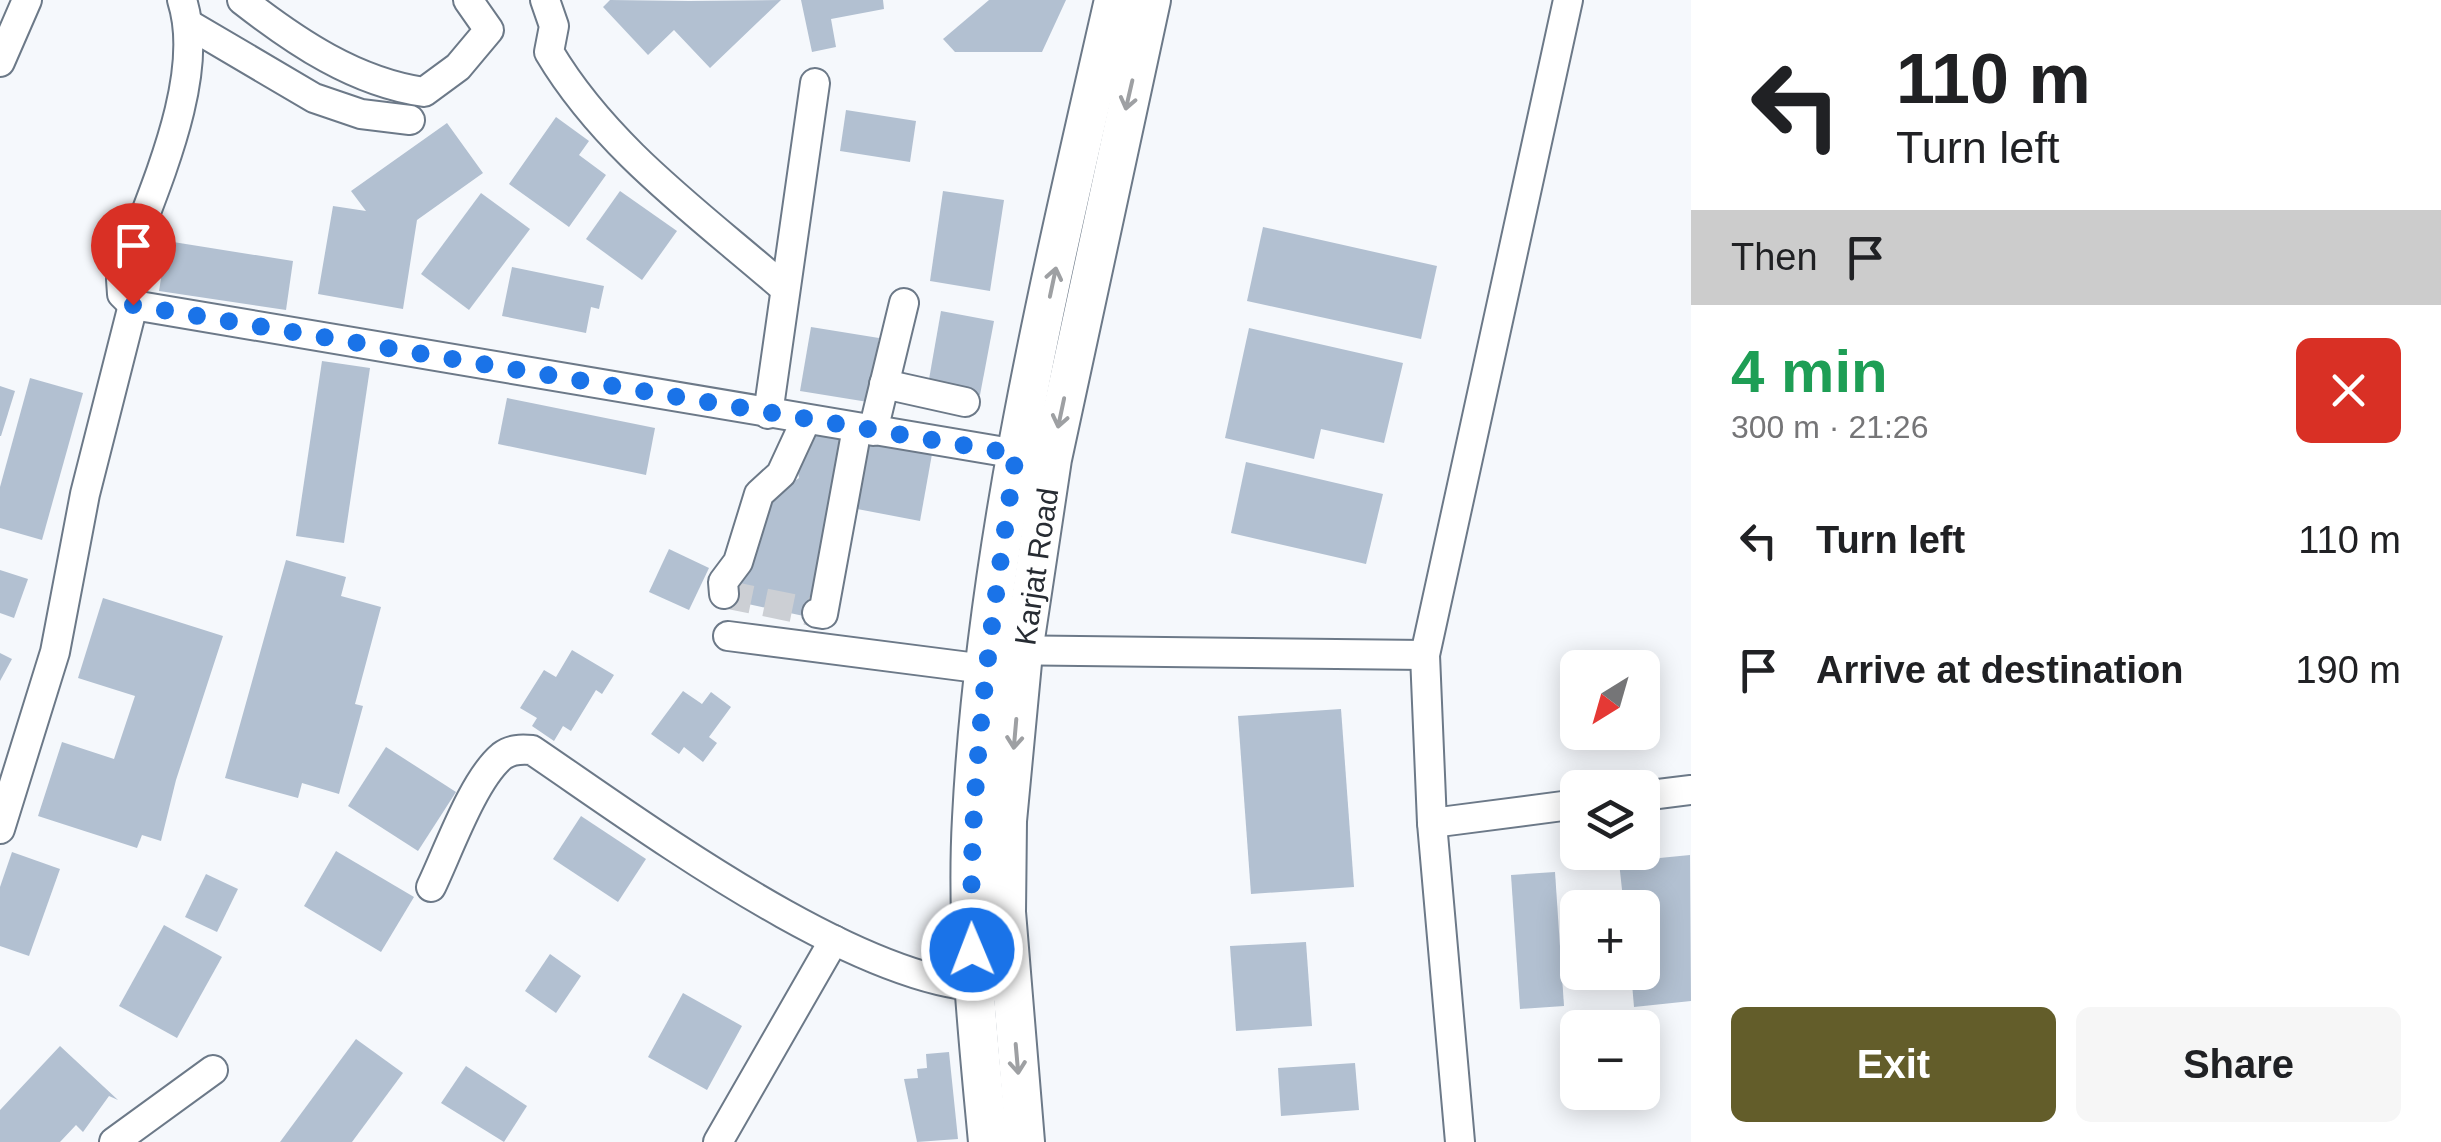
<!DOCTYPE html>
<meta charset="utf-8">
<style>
:root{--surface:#fff;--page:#f6f6f6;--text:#202124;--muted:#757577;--accent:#635d2a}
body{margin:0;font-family:Helvetica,sans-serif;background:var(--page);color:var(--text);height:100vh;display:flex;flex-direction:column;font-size:38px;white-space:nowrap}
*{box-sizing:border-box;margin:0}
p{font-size:32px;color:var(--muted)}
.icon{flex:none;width:55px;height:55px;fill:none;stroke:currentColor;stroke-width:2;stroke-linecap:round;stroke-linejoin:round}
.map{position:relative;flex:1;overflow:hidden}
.drawer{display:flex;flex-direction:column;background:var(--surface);width:750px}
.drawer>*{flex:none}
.guide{background:#fff;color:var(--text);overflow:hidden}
.needle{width:65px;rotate:217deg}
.fabs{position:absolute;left:1560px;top:650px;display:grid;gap:20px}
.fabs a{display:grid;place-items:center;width:100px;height:100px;border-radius:15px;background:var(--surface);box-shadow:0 5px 25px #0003;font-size:50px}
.pin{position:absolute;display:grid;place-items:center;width:85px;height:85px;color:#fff;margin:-102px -42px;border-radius:50% 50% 50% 0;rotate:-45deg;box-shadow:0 0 10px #0007}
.pin .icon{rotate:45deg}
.me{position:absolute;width:110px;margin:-55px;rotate:359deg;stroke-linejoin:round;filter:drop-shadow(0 0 8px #0008)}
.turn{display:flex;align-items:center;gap:35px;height:210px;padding:0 40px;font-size:45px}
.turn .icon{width:130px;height:130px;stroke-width:2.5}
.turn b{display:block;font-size:70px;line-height:85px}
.then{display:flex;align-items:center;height:95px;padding:0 40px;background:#0003;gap:20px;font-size:38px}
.round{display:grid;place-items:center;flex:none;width:105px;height:105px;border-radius:15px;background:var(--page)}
.summary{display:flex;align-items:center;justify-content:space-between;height:170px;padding:0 40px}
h1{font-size:60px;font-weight:800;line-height:75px;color:#1e9e55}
.action{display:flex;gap:20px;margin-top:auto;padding:20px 40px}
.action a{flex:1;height:115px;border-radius:15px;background:var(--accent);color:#fff;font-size:40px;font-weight:800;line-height:115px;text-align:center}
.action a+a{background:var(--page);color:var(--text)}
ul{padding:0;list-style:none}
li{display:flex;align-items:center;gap:30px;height:130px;padding:0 40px}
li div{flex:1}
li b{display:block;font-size:38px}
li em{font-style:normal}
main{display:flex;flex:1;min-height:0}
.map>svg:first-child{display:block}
</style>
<main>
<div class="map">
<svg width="1691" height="1142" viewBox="0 0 1691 1142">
<rect width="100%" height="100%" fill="#f5f8fc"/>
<g fill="#b2c0d1">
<path d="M610,0L689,1L781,0L710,68L674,30L648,55L603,7Z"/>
<path d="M801,0H883L884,9L831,19L836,47L812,52Z"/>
<path d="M989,0H1066L1042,52H955L943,39Z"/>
<path d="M846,110L916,121L910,162L840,151Z"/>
<path d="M556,117L589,141L579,155L606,175L569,227L509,184Z"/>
<path d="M447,123L483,173L417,220L403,309L318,294L333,206L366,211L351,191Z"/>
<path d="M620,191L677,231L642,280L586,239Z"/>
<path d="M943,191L1004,200L990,291L930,281Z"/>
<path d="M481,193L530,229L469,310L421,274Z"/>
<path d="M1263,227L1437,266L1421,339L1247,301Z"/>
<path d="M167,241L293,261L286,310L159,291Z"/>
<path d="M512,267L604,286L599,309L591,307L586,333L502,316Z"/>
<path d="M941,311L994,321L980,395L928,385Z"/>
<path d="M811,327L879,338L868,402L800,391Z"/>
<path d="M1249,328L1403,363L1384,443L1321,429L1314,459L1225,438Z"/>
<path d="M322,361L370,368L344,543L296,536Z"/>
<path d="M30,378L83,393L42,540L0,528V487Z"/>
<path d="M0,386L15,391L1,436H0Z"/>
<path d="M507,398L655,428L646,475L498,444Z"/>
<path d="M811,432L847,440L813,618L725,599L754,532L765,525L770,497L799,478L796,460Z"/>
<path d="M863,441L932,454L920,521L852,508Z"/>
<path d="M1246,462L1383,494L1366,564L1231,533Z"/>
<path d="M669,549L709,568L689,610L649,592Z"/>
<path d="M286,560L346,577L341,596L381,607L355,704L363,706L339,794L302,783L298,798L225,778Z"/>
<path d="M0,570L28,579L14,618L0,613Z"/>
<path d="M103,598L223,636L176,780L161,841L142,835L137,848L38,816L62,742L114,759L135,696L78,678Z"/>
<path d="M572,650L614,675L602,694L596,690L571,731L563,726L554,741L532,726L537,718L520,708L544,670L556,677Z"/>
<path d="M0,653L12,659L0,681Z"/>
<path d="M683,691L702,704L711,692L731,707L709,737L717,743L703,762L684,747L679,754L651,734Z"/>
<path d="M1341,709L1354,887L1251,894L1238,716Z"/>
<path d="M386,747L456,792L418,851L348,806Z"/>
<path d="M581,816L646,859L618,902L553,859Z"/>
<path d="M336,851L414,897L381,952L304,906Z"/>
<path d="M12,852L60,869L29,956L0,946V887Z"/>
<path d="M1690,855L1691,1001L1634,1007L1631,972H1642V908H1624L1619,862Z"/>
<path d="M1555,872L1564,1006L1520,1009L1511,875Z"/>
<path d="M206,874L238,889L217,932L185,917Z"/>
<path d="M164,925L222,957L177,1038L119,1006Z"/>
<path d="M1306,942L1312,1026L1236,1031L1230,946Z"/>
<path d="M550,954L581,976L556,1013L525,991Z"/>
<path d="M683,993L742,1026L707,1090L648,1057Z"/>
<path d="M356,1039L403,1073L352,1142H280Z"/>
<path d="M60,1046L118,1100L109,1096L83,1132L76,1125L60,1142H0V1110Z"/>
<path d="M949,1052L958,1139L917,1142L904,1079L918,1078L917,1069L927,1068L926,1054Z"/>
<path d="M1355,1063L1359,1110L1281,1116L1278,1068Z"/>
<path d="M466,1066L527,1106L504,1142L441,1103Z"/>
</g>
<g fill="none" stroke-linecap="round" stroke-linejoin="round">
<path stroke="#cccfd4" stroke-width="28" stroke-dasharray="28 14" stroke-linecap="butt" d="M724,594L817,613"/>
<defs>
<g id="minor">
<path d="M182,0C208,81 148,200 121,279L122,294L133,305L1035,457"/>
<path d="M242,0C296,42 355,82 424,92L458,67L489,30L468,0"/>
<path d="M545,0L554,26L549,52C606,148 699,214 783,287"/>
<path d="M190,25L314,98L361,114L410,120"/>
<path d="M0,62L27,0"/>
<path d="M884,384L965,402"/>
<path d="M768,414L815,83"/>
<path d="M873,431L904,303"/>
<path d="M724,594L723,582L738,562L759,494L781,474L806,420"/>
<path d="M817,613L823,614L857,428"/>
<path d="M728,636L985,669"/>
<path d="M1004,650L1425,655"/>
<path d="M1642,796L1691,790"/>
<path d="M1432,823L1578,804"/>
<path d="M0,829L55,652L85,494L133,305"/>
<path d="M431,887C448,852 473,780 502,756C511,749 521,749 532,750C640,823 861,988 991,987"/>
<path d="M114,1142L213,1070"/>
<path d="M718,1142L834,940"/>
<path d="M1460,1142L1432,823L1425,655L1568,0"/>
</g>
<g id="secondary">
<path d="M988,1142C978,1034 966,927 972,818C986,542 1053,269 1114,0"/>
<path id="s1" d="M1025,1142L1006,912L1007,821L1023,652L1052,459L1151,0"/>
</g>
</defs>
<use href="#minor" stroke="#6c7988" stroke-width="32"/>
<use href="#secondary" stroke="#6c7988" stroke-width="42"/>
<use href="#minor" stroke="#fff" stroke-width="28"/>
<use href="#secondary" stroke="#fff" stroke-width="38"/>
</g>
<defs><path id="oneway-shaft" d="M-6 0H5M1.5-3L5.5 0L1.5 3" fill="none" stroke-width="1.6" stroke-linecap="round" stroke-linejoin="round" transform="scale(2.5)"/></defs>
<g stroke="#9ea0a3">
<use href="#oneway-shaft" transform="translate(1129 95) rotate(103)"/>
<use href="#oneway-shaft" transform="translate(1053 282) rotate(-78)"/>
<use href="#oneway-shaft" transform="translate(1061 413) rotate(102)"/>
<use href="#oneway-shaft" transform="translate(1015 734) rotate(95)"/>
<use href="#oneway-shaft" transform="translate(1017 1059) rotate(85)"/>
</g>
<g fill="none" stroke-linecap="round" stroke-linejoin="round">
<path stroke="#1a73e8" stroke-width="18" stroke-dasharray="0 32.4" d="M133,305L1016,454C992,619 967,783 972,950"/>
</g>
<g text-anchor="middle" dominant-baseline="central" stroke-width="8" stroke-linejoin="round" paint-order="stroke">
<g font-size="30" fill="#272c33" stroke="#f5f8fc">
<text stroke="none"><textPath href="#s1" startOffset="578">Karjat Road</textPath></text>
</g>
</g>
</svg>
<div class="fabs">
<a><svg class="needle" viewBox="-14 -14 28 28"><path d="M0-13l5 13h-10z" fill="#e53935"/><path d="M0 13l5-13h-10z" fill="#757577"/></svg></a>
<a><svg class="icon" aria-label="layers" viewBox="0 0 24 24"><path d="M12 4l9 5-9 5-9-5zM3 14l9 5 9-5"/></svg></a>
<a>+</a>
<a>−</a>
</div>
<div class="pin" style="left:133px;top:305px;background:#d93025"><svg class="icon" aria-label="arrive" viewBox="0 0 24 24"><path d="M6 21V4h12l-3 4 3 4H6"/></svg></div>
<svg class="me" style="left:972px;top:950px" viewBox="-20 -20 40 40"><circle r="17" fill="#1a73e8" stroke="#fff" stroke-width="3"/><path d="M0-11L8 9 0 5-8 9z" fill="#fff"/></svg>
</div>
<section class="drawer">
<div class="guide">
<div class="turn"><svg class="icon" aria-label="left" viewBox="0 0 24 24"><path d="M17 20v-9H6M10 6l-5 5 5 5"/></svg><div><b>110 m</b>Turn left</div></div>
<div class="then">Then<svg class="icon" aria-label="arrive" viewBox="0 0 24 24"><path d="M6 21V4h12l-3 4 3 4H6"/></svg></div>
</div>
<div class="summary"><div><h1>4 min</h1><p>300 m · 21:26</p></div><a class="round" style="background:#d93025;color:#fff"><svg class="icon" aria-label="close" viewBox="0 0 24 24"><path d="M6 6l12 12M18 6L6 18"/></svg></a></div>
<ul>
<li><svg class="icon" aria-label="left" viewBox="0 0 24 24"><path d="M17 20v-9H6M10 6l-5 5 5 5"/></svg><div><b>Turn left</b></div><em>110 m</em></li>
<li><svg class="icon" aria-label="arrive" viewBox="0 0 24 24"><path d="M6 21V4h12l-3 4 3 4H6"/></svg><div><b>Arrive at destination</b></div><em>190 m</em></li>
</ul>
<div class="action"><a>Exit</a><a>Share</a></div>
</section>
</main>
